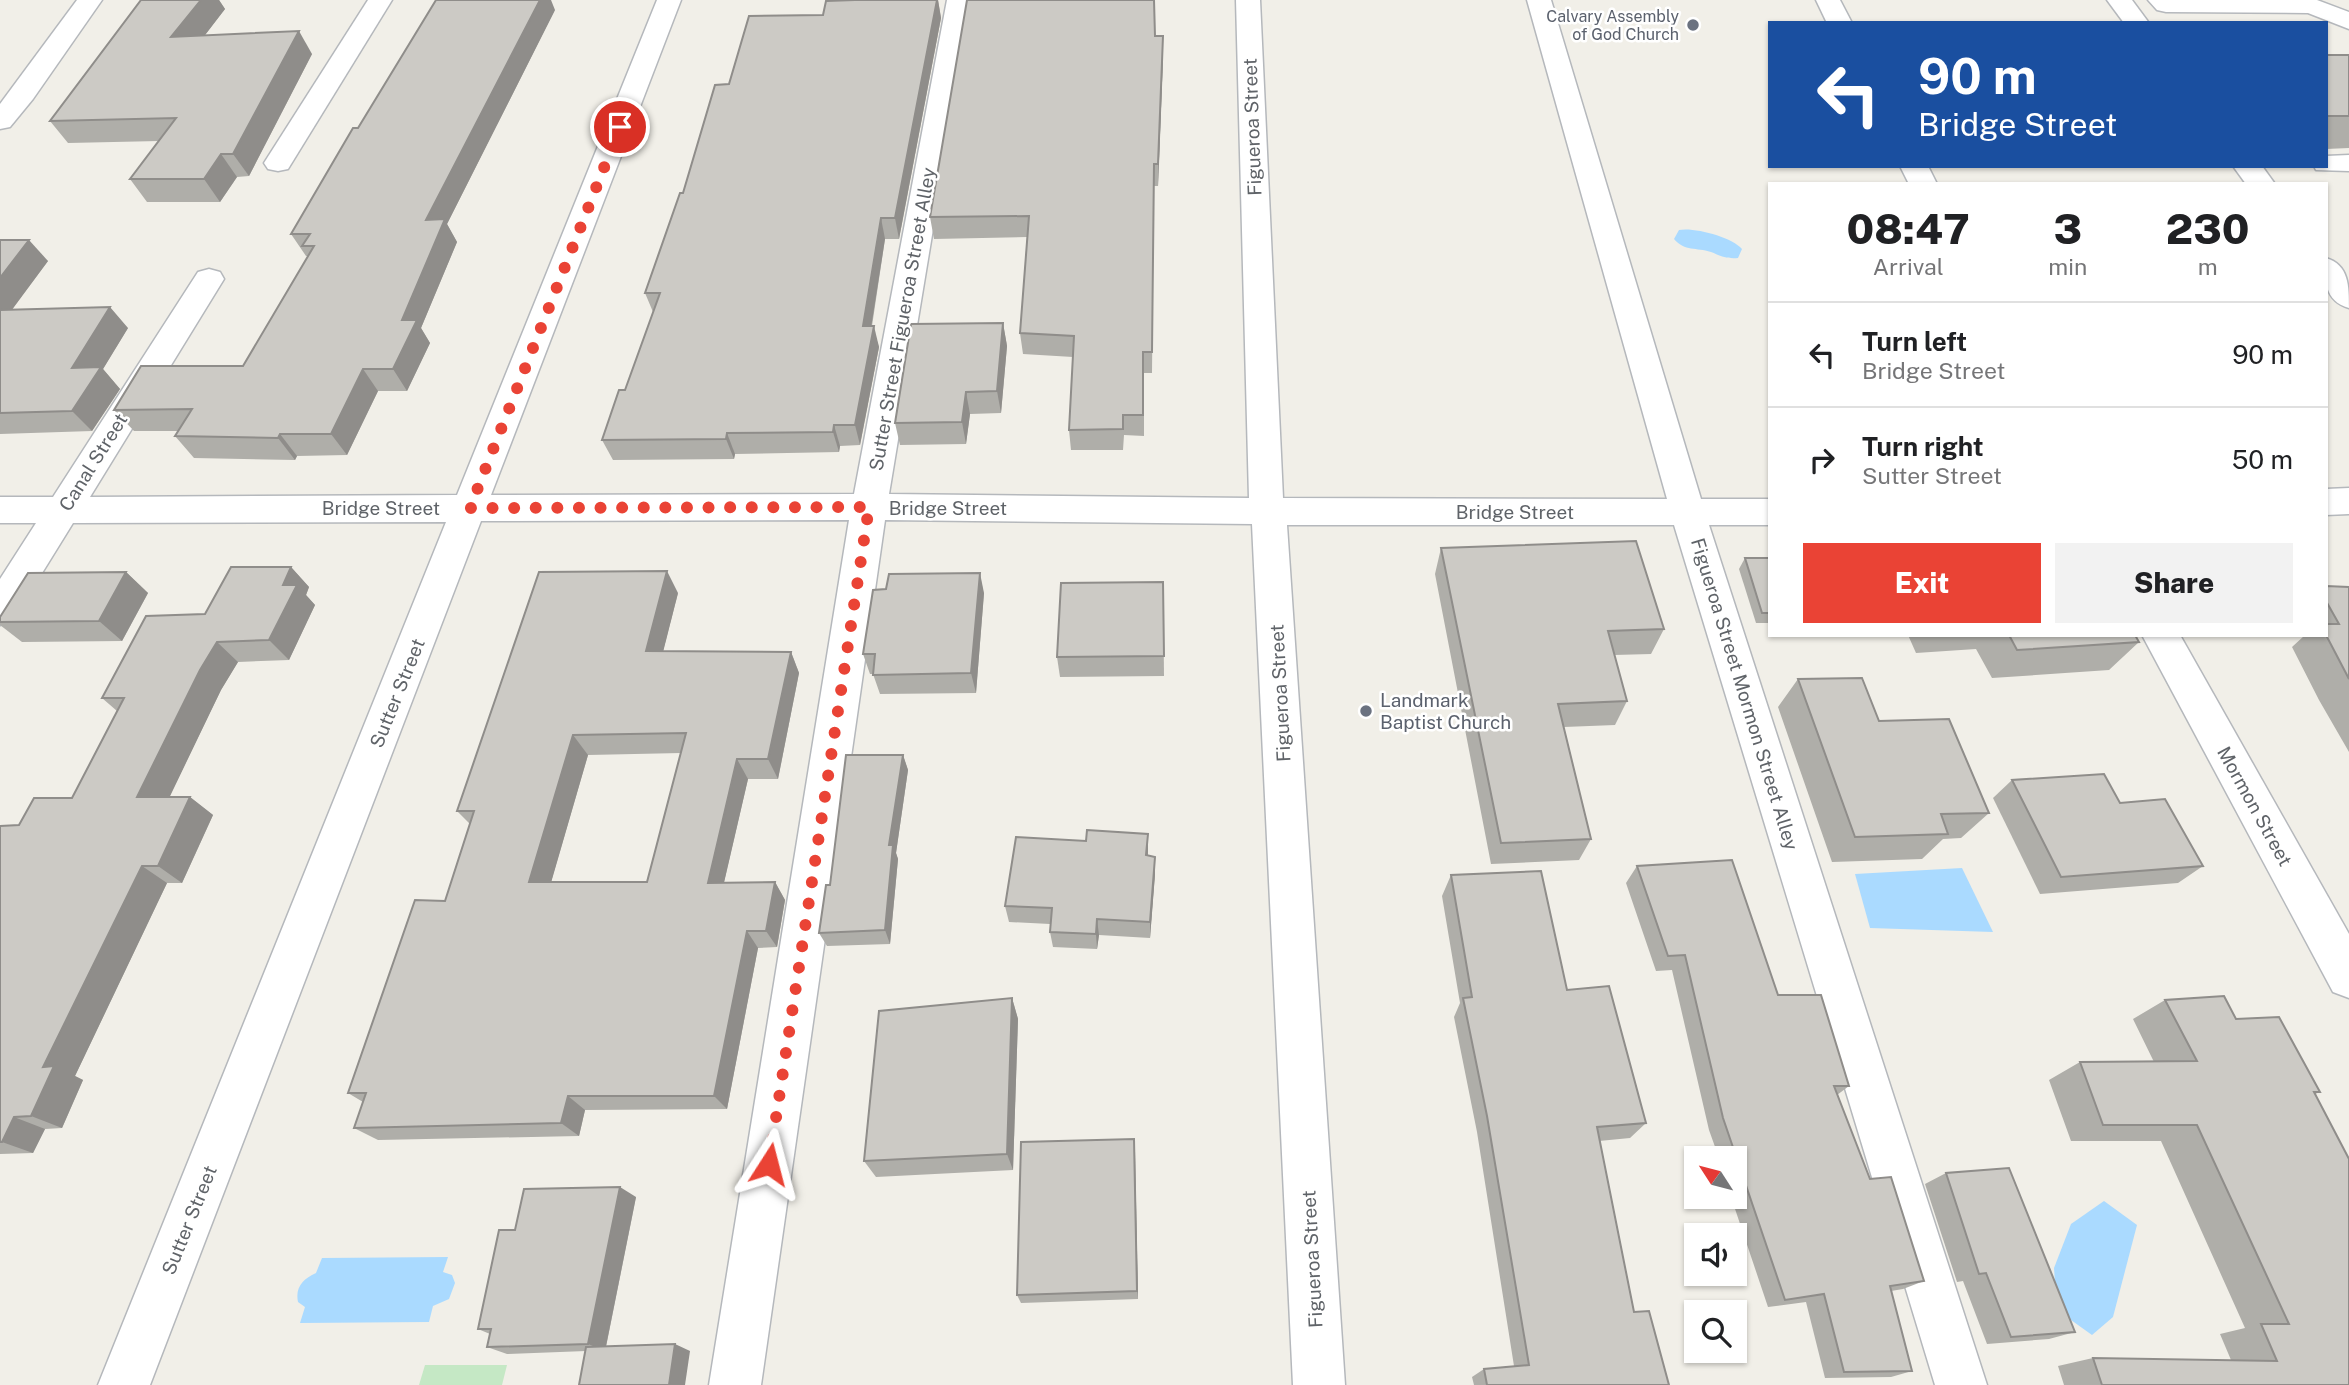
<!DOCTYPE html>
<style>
:root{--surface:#fff;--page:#f2f2f2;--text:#202124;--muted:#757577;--line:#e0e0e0;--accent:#ea4335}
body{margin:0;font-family:"Public Sans",sans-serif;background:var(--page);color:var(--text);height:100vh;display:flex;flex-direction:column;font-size:26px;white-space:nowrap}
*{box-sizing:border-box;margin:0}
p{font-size:23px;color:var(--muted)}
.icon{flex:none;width:38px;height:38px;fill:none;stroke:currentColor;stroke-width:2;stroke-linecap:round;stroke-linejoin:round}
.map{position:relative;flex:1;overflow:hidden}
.panel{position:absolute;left:1768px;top:182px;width:560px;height:455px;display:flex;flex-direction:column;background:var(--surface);border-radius:0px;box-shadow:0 2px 5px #0004}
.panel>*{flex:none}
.hud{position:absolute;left:1768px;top:21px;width:560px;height:147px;border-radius:0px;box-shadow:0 2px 5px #0004;background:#1a4fa0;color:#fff;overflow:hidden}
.needle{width:46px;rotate:306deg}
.fabs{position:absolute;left:1684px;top:1146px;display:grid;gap:14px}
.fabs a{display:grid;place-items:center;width:63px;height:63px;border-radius:0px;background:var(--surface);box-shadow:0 2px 5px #0004;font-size:35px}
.pin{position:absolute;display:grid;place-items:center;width:60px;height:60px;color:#fff;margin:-30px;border:4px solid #fff;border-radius:50%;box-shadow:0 2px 7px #0007}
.me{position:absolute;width:77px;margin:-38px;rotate:9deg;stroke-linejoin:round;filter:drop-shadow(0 0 5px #0008)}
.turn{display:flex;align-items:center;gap:24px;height:147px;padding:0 35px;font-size:32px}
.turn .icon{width:91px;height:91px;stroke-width:2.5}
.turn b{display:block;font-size:49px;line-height:60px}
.eta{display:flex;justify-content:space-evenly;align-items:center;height:119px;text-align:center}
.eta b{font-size:42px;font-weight:800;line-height:49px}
.action{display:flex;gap:14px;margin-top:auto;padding:14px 35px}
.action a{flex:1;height:80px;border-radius:0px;background:var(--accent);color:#fff;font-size:28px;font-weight:800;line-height:80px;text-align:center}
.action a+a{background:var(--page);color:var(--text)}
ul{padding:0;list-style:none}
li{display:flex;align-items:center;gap:21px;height:105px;padding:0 35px;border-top:2px solid var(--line)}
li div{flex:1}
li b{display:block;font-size:26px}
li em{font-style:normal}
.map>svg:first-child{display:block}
</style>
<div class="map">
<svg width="2349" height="1385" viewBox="0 0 2349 1385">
<rect width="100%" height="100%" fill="#f1efe8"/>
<path fill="#c5e8c5" d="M425,1365H507L502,1385H419Z"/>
<g fill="#aadaff">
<path d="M1679,230C1694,227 1732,237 1742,249L1738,258C1726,259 1721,256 1711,252C1696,247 1685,252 1674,239Z"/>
<path d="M1962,868L1993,932L1870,928L1855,874Z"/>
<path d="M2104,1201L2137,1225L2113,1317L2092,1335L2057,1310L2054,1268L2071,1224Z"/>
<path d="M448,1257L443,1272L452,1275L455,1283L449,1299L433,1306L429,1322L300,1323L305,1307L298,1302C295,1287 303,1279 316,1273L322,1258Z"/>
</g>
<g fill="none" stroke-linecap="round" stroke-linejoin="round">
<defs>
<g id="minor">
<path d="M77,0H102L33,99L10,127L0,129V104Z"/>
<path d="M368,0H392L288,169L278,171L268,169L264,163Z"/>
<path d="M657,0H681L491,495L854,494L947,0H971L889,494L1249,498L1236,0H1260L1283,498L1667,499L1527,0H1551L1701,499H1769V525H1709L1987,1385H1935L1674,525H1287L1345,1385H1293L1252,524L885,520L761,1385H709L849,520L481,521L150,1385H98L446,522L73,523L13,620L0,625V579L36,523H0V497H53L198,272L209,269L220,272L224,279L90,497L457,495Z"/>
<path d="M1816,0H1840L1852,23H1827Z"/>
<path d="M2107,0H2132L2149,23H2124Z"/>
<path d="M2148,0H2317L2349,12V29L2308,13L2166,12L2157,10Z"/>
<path d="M2349,155V171L2316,170L2314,166H2326V156Z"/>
<path d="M1900,166H1928L1937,184H1909Z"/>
<path d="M2233,166H2262L2275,184H2246Z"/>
<path d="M2326,258C2349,265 2349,286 2349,308C2324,301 2325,280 2326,258Z"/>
<path d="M2349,488V514L2326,515V489Z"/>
<path d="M2142,635H2180L2349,934V998L2333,992Z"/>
</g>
</defs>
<use href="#minor" stroke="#b5b8bc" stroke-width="3"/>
<use href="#minor" fill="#fff" fill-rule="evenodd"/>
</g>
<g fill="#afaea9" fill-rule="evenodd">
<path d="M141,0H219L225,9L204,36L312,54L249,176L237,177L220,202H147L130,179L159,141L68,143L50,121Z"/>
<path d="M855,0H938L941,18L899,239H885L872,326L879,347L860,445L840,446L839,452L735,454L734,459L613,460L602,440L625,390L653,312L645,293L683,193L729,84Z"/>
<path d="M555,10L447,224L457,242L421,328L430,343L407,391H378L347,455L297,456L295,460L194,458L175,436L179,431H134L114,410L243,366L308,256H306L291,234L358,128Z"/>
<path d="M1155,36H1163V57L1158,186H1154L1152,373H1144V436L1124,435L1123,450H1071L1069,430L1073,357L1023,354L1020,333L1027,237L934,239L930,217Z"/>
<path d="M2326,55H2349V148L2326,149Z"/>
<path d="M0,240L48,261L12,309L128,328L103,369L120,389L92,431L0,434Z"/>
<path d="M1003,323L1007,346L1001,413L970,414L966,444L900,445L895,423Z"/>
<path d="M1441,548L1664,629L1651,654L1614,655L1627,701L1615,725L1564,727L1591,839L1579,860L1491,864L1435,574Z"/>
<path d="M1745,558H1769V623H1756L1739,569Z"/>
<path d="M291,567L309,587L306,595L315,605L289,660L238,662L221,690L169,797H190L213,815L182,883H167L75,1076L83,1080L62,1128L45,1129L33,1153L0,1154V826L19,825L72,798L117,711L102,698L205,614Z"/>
<path d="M126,572L148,593L122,641L22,642L0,625V617Z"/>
<path d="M1163,582L1164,676L1060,677L1057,657Z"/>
<path d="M2326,586L2349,587V752L2319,700L2292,647L2304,636V635H2326Z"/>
<path d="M886,589L984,593L976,693L880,694L873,674H870L863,654Z"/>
<path d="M678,593L663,651L791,652L799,673L778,779H748L724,882H775L785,900L777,947L758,948L727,1109L585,1110L579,1136L378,1140L354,1128L363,1102L348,1093L445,901L470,824L457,811ZM681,753L647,882H551L588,755Z"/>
<path d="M1908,635H2135L2139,642L2109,670L1992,678L1976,649L1916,653Z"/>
<path d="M1798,679L1879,721L1989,813L1961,838L1943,839L1922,859L1832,862L1778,707Z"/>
<path d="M903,755L908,770L896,853L898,859L890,944L827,946L819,933L830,885Z"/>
<path d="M2012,780L2120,803L2203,866L2178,883L2040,894L1993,798Z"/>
<path d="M1148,834V855L1155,857V874L1150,938L1099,935L1097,949L1053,947L1050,932V924L1009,922L1005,906L1086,841Z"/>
<path d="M1637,866L1778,995L1849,1086L1837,1095L1870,1179L1924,1281L1903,1289L1891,1291L1912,1371L1891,1377L1825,1378L1806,1302L1768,1307L1731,1197H1734V1158H1719L1709,1130L1672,970L1656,971L1626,883Z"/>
<path d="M1451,875L1567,990L1646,1123L1630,1138L1599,1141L1634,1312L1669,1385H1474L1472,1377L1484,1369L1514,1366L1477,1132L1454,1017L1460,1003L1442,896Z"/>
<path d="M1012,998L1018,1019L1013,1170L876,1177L864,1161Z"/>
<path d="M2165,1000L2236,1019L2320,1092L2315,1094L2349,1385H2064L2058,1366L2093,1358L2231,1360L2220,1334L2245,1328L2161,1141H2071L2049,1080L2080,1062H2154L2133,1019Z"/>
<path d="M1134,1139L1138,1299L1021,1303L1017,1295Z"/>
<path d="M1946,1173L2075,1332L2049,1339L1987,1344L1963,1281L1957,1282L1925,1184Z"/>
<path d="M636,1197L606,1347L690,1351H586L507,1354L487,1347L490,1334L478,1329L515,1230Z"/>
</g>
<g fill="#8f8d8a">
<path d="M201,0H219L225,9L186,60L171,37Z"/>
<path d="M540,0H551L555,10L447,224L457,242L421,328L430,343L407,391L393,369L402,320L426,220Z"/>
<path d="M937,0H938L941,18L899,239L895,218Z"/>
<path d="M299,31L312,54L249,176L233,154Z"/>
<path d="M1163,36V57L1158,186V164Z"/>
<path d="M221,154L237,177L220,202L204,179Z"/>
<path d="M881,218L885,239L868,347L863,326Z"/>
<path d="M29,240L48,261L0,326V278Z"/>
<path d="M110,307L128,328L103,369L120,389L92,431L72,411V368Z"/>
<path d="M1003,323L1007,346L1001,413L997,391Z"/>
<path d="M874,326L879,347L860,445L855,425Z"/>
<path d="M363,369L378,391L347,455L331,434Z"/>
<path d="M966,392L970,414L966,444L962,422Z"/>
<path d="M834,425L840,446L839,452L833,432Z"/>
<path d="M727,433L735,454L734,459L726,439Z"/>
<path d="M280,434L297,456L295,460L278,438Z"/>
<path d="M291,567L309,587L306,595L315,605L289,660L269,640L283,585Z"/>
<path d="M667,571L678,593L658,672L646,651Z"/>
<path d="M126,572L148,593L122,641L99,621Z"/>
<path d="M980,573L984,593L976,693L971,673Z"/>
<path d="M217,642L238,662L221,690L161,815L137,797L200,670Z"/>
<path d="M791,652L799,673L778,779L768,759Z"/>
<path d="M573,735L588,755L546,900L529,882Z"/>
<path d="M903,755L908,770L896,853L898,859L890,944L885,930L889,845Z"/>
<path d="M737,759L748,779L720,900L708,883Z"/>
<path d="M190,797L213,815L182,883L158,866Z"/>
<path d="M1148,834V851L1147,872L1146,855Z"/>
<path d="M1155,857V874L1150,938V922Z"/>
<path d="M142,866L167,883L75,1076L83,1080L62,1128L31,1116L43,1067Z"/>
<path d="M775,882L785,900L777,947L766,931Z"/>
<path d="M1097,919L1099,935L1097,949L1096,934Z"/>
<path d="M747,931L758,948L727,1109L714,1096Z"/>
<path d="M1012,998L1018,1019L1013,1170L1007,1154Z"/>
<path d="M568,1096L585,1110L579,1136L561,1123Z"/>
<path d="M14,1117L45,1129L33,1153L2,1142Z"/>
<path d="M1134,1139L1135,1151L1138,1299L1137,1291Z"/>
<path d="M620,1187L636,1197L605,1351L588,1344Z"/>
<path d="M675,1344L690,1351L685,1385H669Z"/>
</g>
<g fill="#cccac5" stroke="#8f8d8a" stroke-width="2" fill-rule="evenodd">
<path d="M141,0H201L171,37L299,31L233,154H221L204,179H130L176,118L50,121Z"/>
<path d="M436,0H540L426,220L445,219L402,320H417L393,369H363L331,434H280L278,438L175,436L192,409L114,410L141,366H243L314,246H302L310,234H291L353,128H358Z"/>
<path d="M855,0H937L895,218H881L863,326H874L855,425H834L833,432L727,433L726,439L602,440L619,390H625L660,293H645L680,193H683L715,85L729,84L749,16L823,15L826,1Z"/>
<path d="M967,0H1154L1155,36H1163L1158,164H1154L1152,352H1143V415H1123V429L1069,430L1074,336L1020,333L1029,216L930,217Z"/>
<rect x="2326" y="55" width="23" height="61"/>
<path d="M0,240H29L0,278Z"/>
<path d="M110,307L72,368L101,367L72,411L0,413V310Z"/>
<path d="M1003,323L997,391L966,392L962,422L895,423L911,324Z"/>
<path d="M1636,541L1664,629L1608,631L1627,701L1558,704L1591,839L1501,843L1441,548Z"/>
<path d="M1745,558H1769V613H1762Z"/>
<path d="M231,567H291L283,585H297L269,640L217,642L200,670L137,797H190L158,866H142L43,1067L54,1066L31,1116L14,1117L2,1142H0V826L19,825L34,798H72L124,698H102L146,616L205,614Z"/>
<path d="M667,571L646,651L791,652L768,759H737L708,883L775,882L766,931H747L714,1096H568L561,1123L354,1128L366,1093H348L415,900L445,901L474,811H457L539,572ZM686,733L647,882H529L573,735Z"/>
<path d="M126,572L99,621L0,622V617L28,573Z"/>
<path d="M980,573L971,673L873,675L875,654H863L873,590L886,589L889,574Z"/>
<path d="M1163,582L1164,656L1057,657L1061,583Z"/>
<path d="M2326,586L2349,587V679L2326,635V624H2339L2326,601Z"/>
<path d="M2009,635H2135L2139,642L2017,650Z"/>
<path d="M1862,678L1879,721L1949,719L1989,813L1941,814L1948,834L1855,837L1798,679Z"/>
<path d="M846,755H903L889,845H893L885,930L819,933L826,885H830Z"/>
<path d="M2104,774L2120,803L2165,799L2203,866L2061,877L2012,780Z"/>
<path d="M1087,830L1148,834L1146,855L1155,857L1150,922L1097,919L1096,934L1050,932L1052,908L1005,906L1016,837L1086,841Z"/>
<path d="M1732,860L1778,995H1821L1849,1086H1834L1870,1179L1891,1177L1924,1281L1890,1286L1912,1371L1844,1372L1824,1294L1785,1300L1723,1118L1685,955L1668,956L1637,866Z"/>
<path d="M1541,871L1567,990L1609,986L1646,1123L1597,1127L1634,1312L1649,1311L1669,1385H1487L1484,1369L1529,1365L1487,1116L1463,998L1472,997L1451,875Z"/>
<path d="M2224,996L2236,1019L2279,1017L2320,1092H2314L2349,1159V1385H2102L2093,1358L2277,1361L2261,1324H2289L2197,1125H2103L2080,1062L2197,1061L2165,1000Z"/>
<path d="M1012,998L1007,1154L864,1161L879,1011Z"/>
<path d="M1134,1139L1137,1291L1017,1295L1021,1142Z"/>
<path d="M2009,1168L2075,1332L2011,1337L1986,1273L1979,1274L1946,1173Z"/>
<path d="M620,1187L588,1344L487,1347L491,1329H478L499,1230H515L524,1189Z"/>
<path d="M675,1344L669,1385H579L586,1347Z"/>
</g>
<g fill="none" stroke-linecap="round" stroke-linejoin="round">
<path stroke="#ea4335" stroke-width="12" stroke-dasharray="0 21.6" d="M620,127L470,508L869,507L769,1164"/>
</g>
<g fill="#6b7280" stroke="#fff" stroke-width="2.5">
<circle cx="1693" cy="25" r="7"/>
<circle cx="1366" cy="711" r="7"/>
</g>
<g text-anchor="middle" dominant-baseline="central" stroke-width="5" stroke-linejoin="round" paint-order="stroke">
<g font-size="16" fill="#5b616d" stroke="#fff" text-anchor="end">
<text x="1679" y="16">Calvary Assembly<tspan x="1679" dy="18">of God Church</tspan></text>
</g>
<g font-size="19" fill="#5f6368" stroke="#fff">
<text transform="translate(1252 127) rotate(-92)">Figueroa Street</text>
<text transform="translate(902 319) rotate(-80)">Sutter Street Figueroa Street Alley</text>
<text transform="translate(93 462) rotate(-58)">Canal Street</text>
<text x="381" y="508">Bridge Street</text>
<text x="948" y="508">Bridge Street</text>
<text x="1515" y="512">Bridge Street</text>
<text transform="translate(397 693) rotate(-68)">Sutter Street</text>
<text transform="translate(1280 693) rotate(-93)">Figueroa Street</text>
<text transform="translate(1745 694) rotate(73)">Figueroa Street Mormon Street Alley</text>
<text transform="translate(2255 806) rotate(61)">Mormon Street</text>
<text transform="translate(189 1220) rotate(-68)">Sutter Street</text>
<text transform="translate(1312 1259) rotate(-93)">Figueroa Street</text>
</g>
<g font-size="19" fill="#5b616d" stroke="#fff" text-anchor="start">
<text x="1380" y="700">Landmark<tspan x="1380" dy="22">Baptist Church</tspan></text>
</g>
</g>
</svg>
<div class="fabs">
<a><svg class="needle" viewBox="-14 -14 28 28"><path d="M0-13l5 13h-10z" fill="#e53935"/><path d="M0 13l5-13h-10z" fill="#757577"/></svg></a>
<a><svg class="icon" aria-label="sound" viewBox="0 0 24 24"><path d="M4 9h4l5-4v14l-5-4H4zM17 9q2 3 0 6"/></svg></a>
<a><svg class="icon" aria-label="search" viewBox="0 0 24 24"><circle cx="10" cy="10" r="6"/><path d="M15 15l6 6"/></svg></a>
</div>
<div class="pin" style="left:620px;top:127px;background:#d93025"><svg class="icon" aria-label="arrive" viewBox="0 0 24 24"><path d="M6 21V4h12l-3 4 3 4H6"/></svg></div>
<svg class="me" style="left:769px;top:1164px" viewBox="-20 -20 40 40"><path d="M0-17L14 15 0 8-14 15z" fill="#ea4335" stroke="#fff" stroke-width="4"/></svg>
<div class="hud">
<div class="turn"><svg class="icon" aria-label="left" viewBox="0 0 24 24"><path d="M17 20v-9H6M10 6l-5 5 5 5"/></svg><div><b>90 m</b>Bridge Street</div></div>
</div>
<section class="panel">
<div class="eta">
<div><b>08:47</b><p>Arrival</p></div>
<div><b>3</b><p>min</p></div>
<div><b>230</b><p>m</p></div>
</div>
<ul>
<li><svg class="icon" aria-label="left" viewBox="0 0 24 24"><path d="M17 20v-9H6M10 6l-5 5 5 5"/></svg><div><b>Turn left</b><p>Bridge Street</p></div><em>90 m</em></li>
<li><svg class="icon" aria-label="right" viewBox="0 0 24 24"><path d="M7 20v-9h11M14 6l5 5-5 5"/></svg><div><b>Turn right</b><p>Sutter Street</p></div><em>50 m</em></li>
</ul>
<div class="action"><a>Exit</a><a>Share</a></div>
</section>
</div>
